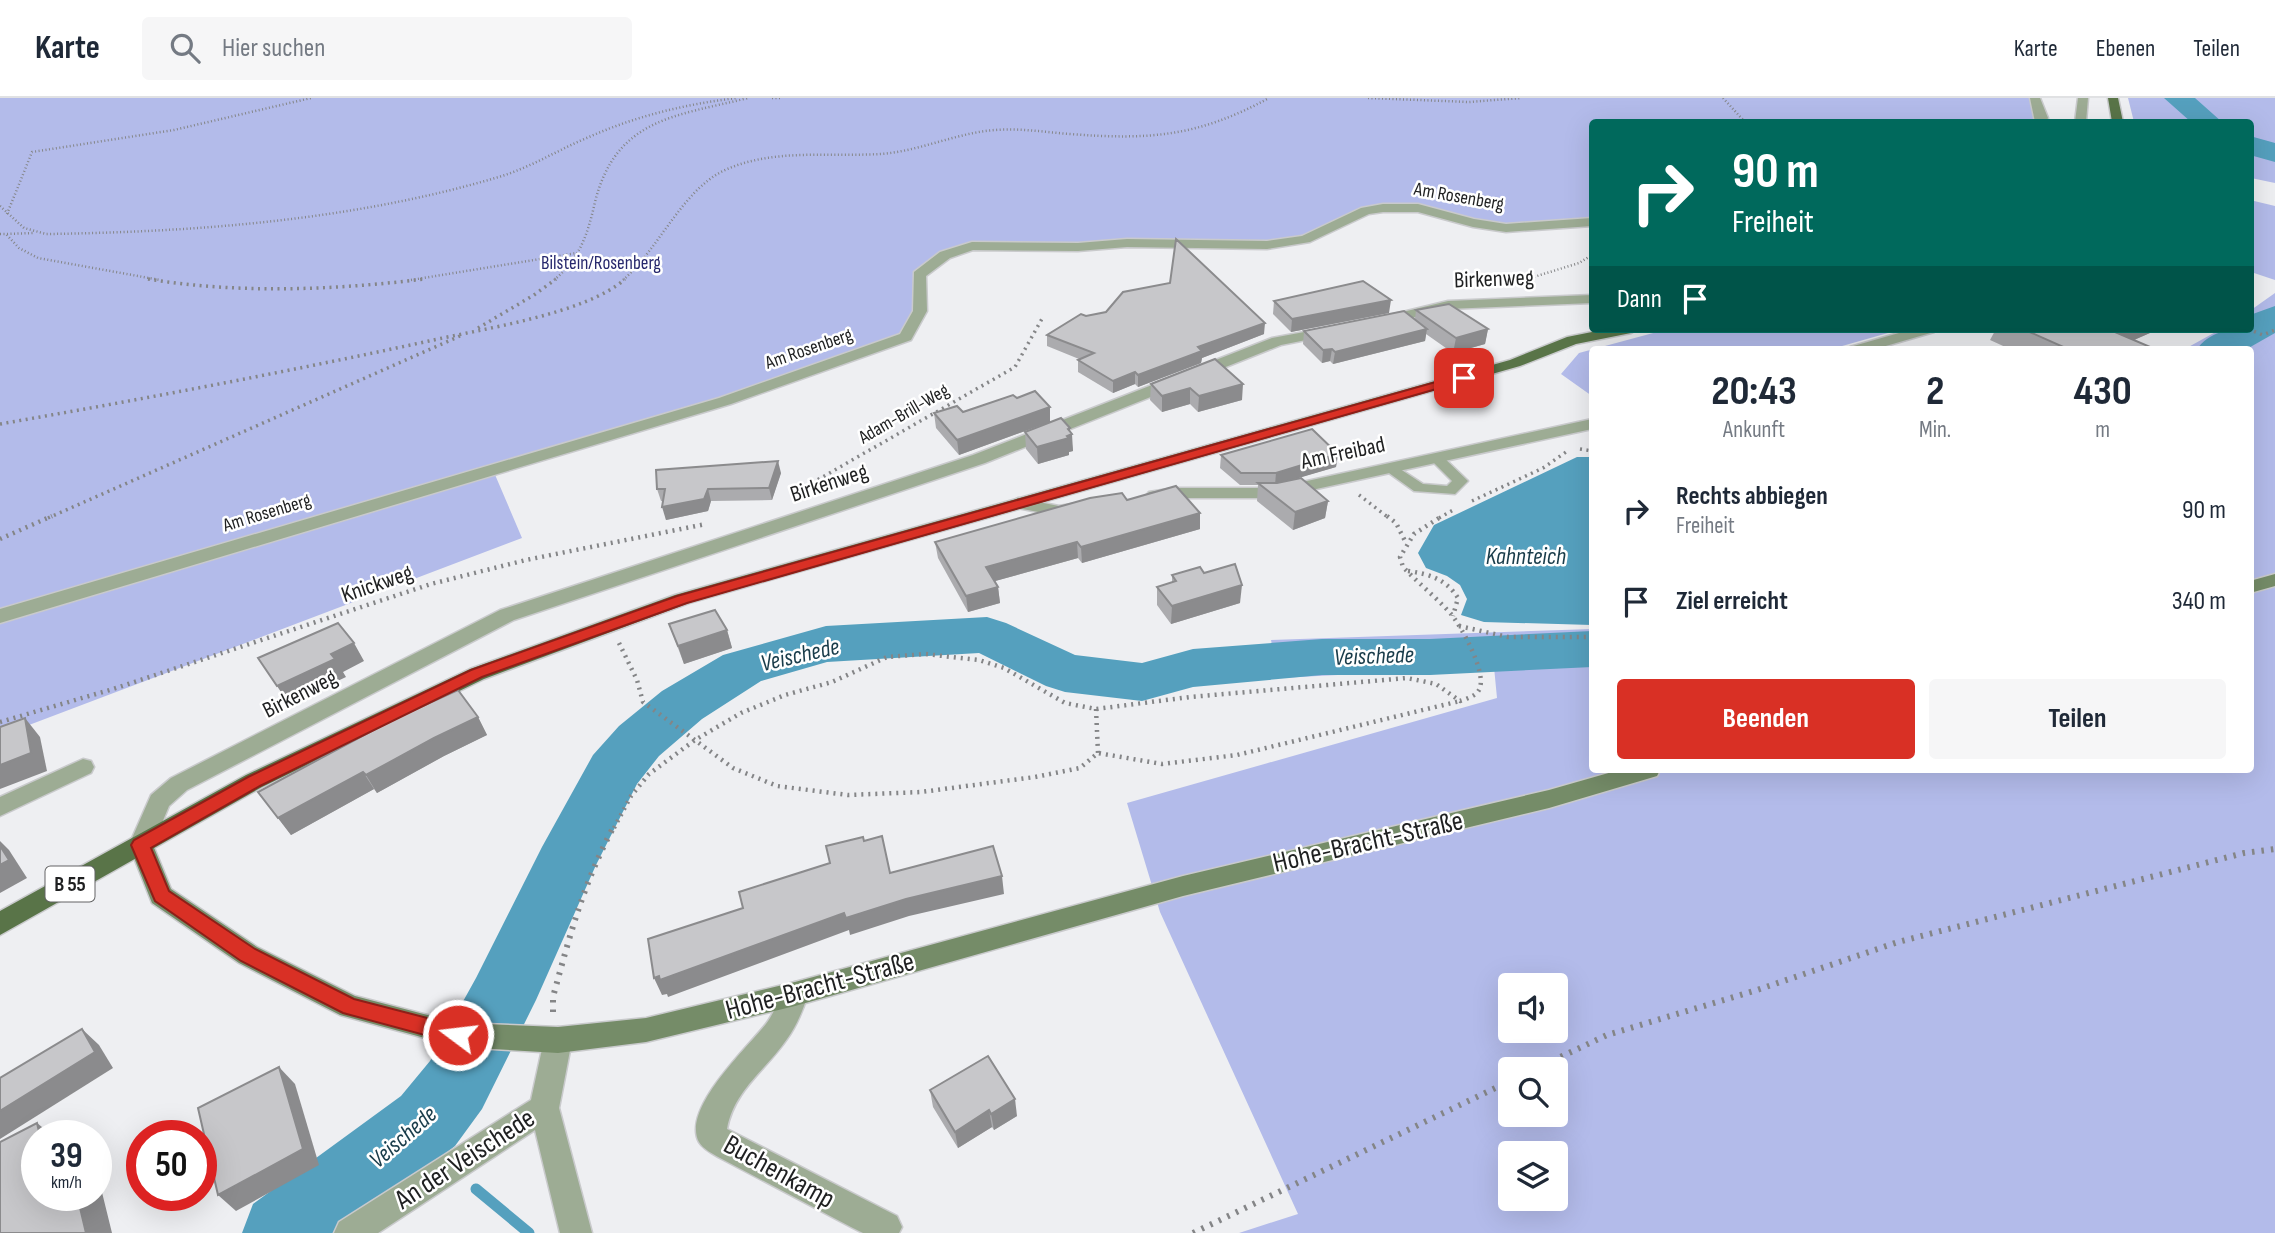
<!DOCTYPE html>
<html lang="de">
<meta charset="utf-8">
<style>
:root{--surface:#fff;--page:#f6f6f7;--text:#1f2937;--muted:#747a83;--line:#e0e1e3;--accent:#d93025}
body{margin:0;font-family:"Sofia Sans Condensed",sans-serif;background:var(--page);color:var(--text);height:100vh;display:flex;flex-direction:column;font-size:26px;white-space:nowrap}
*{box-sizing:border-box;margin:0}
p{font-size:23px;color:var(--muted)}
.icon{flex:none;width:38px;height:38px;fill:none;stroke:currentColor;stroke-width:2;stroke-linecap:round;stroke-linejoin:round}
.map{position:relative;flex:1;overflow:hidden}
.details{position:absolute;left:1589px;top:248px;width:665px;height:427px;display:flex;flex-direction:column;background:var(--surface);border-radius:7px;box-shadow:0 7px 28px #0002}
.details>*{flex:none}
.banner{position:absolute;left:1589px;top:21px;width:665px;height:214px;border-radius:7px;box-shadow:0 7px 28px #0002;background:#00695c;color:#fff;overflow:hidden}
.buttons{position:absolute;left:1498px;top:875px;display:grid;gap:14px}
.buttons a{display:grid;place-items:center;width:70px;height:70px;border-radius:7px;background:var(--surface);box-shadow:0 7px 28px #0002;font-size:35px}
.speed{position:absolute;left:21px;top:1022px;display:flex;gap:14px;font-size:35px;font-weight:700;text-align:center}
.speed>*{display:grid;place-content:center;width:91px;height:91px;border-radius:50%;background:var(--surface);box-shadow:0 7px 28px #0002;line-height:1}
.speed small{font-size:18px;font-weight:400}
.speed .limit{border:10px solid #d22;background:#fff;color:#111}
.pin{position:absolute;display:grid;place-items:center;width:60px;height:60px;color:#fff;margin:-30px;border-radius:14px;box-shadow:0 4px 10px #0006}
.me{position:absolute;width:77px;margin:-38px;rotate:285deg;stroke-linejoin:round;filter:drop-shadow(0 0 5px #0008)}
.turn{display:flex;align-items:center;gap:24px;height:147px;padding:0 28px;font-size:32px}
.turn .icon{width:91px;height:91px;stroke-width:2.5}
.turn b{display:block;font-size:49px;line-height:60px}
.then{display:flex;align-items:center;height:66px;padding:0 28px;background:#0003;gap:14px;font-size:26px}
.eta{display:flex;justify-content:space-evenly;align-items:center;height:119px;text-align:center}
.eta b{font-size:42px;font-weight:700;line-height:49px}
.action{display:flex;gap:14px;margin-top:auto;padding:14px 28px}
.action a{flex:1;height:80px;border-radius:7px;background:var(--accent);color:#fff;font-size:28px;font-weight:700;line-height:80px;text-align:center}
.action a+a{background:var(--page);color:var(--text)}
ul{padding:0;list-style:none}
li{display:flex;align-items:center;gap:21px;height:91px;padding:0 28px}
li div{flex:1}
li b{display:block;font-size:26px}
li em{font-style:normal}
header{display:flex;align-items:center;gap:42px;box-sizing:border-box;height:98px;padding:0 35px;background:var(--surface);border-bottom:2px solid var(--line)}
header strong{font-size:33px}
nav{display:flex;gap:38px;margin-inline-start:auto;font-size:24px}
.search{width:490px;height:63px;background:var(--page);display:flex;align-items:center;gap:18px;box-sizing:border-box;padding:0 24px;border-radius:7px;color:var(--muted);font-size:26px}
.map>svg:first-child{display:block}
</style>
<header>
<strong>Karte</strong>
<div class="search"><svg class="icon" aria-label="search" viewBox="0 0 24 24"><circle cx="10" cy="10" r="6"/><path d="M15 15l6 6"/></svg>Hier suchen</div>
<nav><a>Karte</a><a>Ebenen</a><a>Teilen</a></nav>
</header>
<div class="map">
<svg width="2275" height="1135" viewBox="0 0 2275 1135">
<rect width="100%" height="100%" fill="#eeeff2"/>
<g fill="#b3bbea" fill-rule="evenodd">
<path d="M0,0H2035L2042,20L2041,24H1592V124L1506,130L1418,110H1383L1330,131L1267,147L972,148L945,157L920,176V213L906,239L725,303L493,372L522,440L0,638Z"/>
<path d="M2128,0H2275V85L2251,80L2250,24H2134Z"/>
<path d="M2250,102L2275,108V182L2251,174Z"/>
<path d="M2275,195V1135H1239L1298,1116L1160,814L1127,705L1497,600L1494,569L1279,580L1271,542L1592,531V672H2250V252H2183L2221,231H2250L2251,212ZM1510,887H1556V933H1510ZM1510,971H1556V1017H1510ZM1510,1055H1556V1101H1510Z"/>
<path d="M1668,231H1881L1888,235L1828,252H1592V298L1561,276L1579,255Z"/>
</g>
<path fill="#55a0be" d="M1577,359H1592V527L1484,524L1461,517L1467,501L1460,487L1447,478L1426,470L1418,455L1434,427Z"/>
<g fill="none" stroke-linecap="round" stroke-linejoin="round">
<path stroke="#55a0be" stroke-width="11" d="M476,1091L529,1135"/>
<g fill="#55a0be" fill-rule="evenodd">
<path d="M2164,0H2195L2222,24H2191Z"/>
<path d="M2250,38L2275,45V64L2250,57Z"/>
<path d="M2275,208V235L2245,252H2196C2210,233 2229,231 2250,231V217Z"/>
<path d="M987,519L1006,525L1075,557L1142,565L1193,551L1322,541H1430L1592,533V569L1430,577H1322L1193,589L1142,603L1065,594L1046,588L979,555L827,564L761,583L702,621L659,658L637,686L596,767L536,902L482,1011L455,1048L346,1135H242L253,1106L401,998L430,963L476,880L542,749L593,657L619,628L662,593L723,557L826,528Z"/>
</g>
<defs>
<path id="lane" d="M1436,356L1441,357L1468,383L1455,396L1414,393L1382,370L1389,366L1394,367L1423,386L1447,388L1452,383L1429,360Z"/>
<g id="street">
<path d="M2030,0H2040L2048,20L2046,24H2035Z"/>
<path d="M2078,0H2088L2086,24H2075Z"/>
<path d="M1383,106H1418L1474,121L1506,126L1592,120V128L1506,134L1473,129L1418,114H1383L1369,116L1310,144L1267,151L1127,149L1078,153L973,152L950,160L926,178L927,213L911,242L731,306L0,525V511L719,300L900,236L913,213L914,174L940,154L972,144L1078,145L1127,141L1267,143L1302,138L1361,110Z"/>
<path d="M1592,197V205L1448,211L1383,227L1376,223L1378,220L1448,203Z"/>
<path d="M1331,229L1336,230L1338,233L1336,236L1281,247L985,365L514,522L187,692L169,708L150,754L141,757L132,754L129,747L151,697L171,680L500,512L973,357L1272,240Z"/>
<path d="M1913,231H1936L1934,234L1872,252H1847L1850,249Z"/>
<path d="M1592,321V331L1275,400H1175L1155,403L1146,398L1149,394L1175,390H1275Z"/>
<path d="M1018,400L1059,408L1078,405L1087,410L1084,414L1059,418L1012,409L1009,405Z"/>
<path d="M83,661L91,663L94,669L91,675L0,718V699Z"/>
<path d="M795,884L805,888L808,896C803,912 797,927 787,941C766,972 734,992 727,1031L897,1118L902,1129L899,1135H863L851,1129L720,1060C713,1056 703,1051 699,1044C681,1011 748,949 766,926C775,914 779,901 785,888Z"/>
<path d="M558,929L568,933L572,942L559,1010L592,1135H560L535,1032L378,1135H334L339,1124L531,1002L544,942L548,933Z"/>
</g>
<g id="secondary">
<path d="M2275,476V488L2250,495V483Z"/>
<path d="M1619,672H1660L1657,678L1549,710L1183,798L795,908L646,944L558,955L458,949L340,917L239,865L152,805L129,747L132,740L141,737L150,740L171,791L257,849L355,898L458,925L558,929L646,920L795,884L1183,778L1549,692Z"/>
</g>
<g id="primary">
<path d="M2108,0H2118L2123,24H2112Z"/>
<path d="M1607,231H1638L1631,235L1576,246L1520,268L689,505L484,581L262,689L0,837V813L246,677L470,571L675,497L1510,262L1567,239Z"/>
</g>
</defs>
<use href="#lane" stroke="#c9cacc" stroke-width="3"/>
<use href="#street" stroke="#c9cacc" stroke-width="3"/>
<use href="#secondary" stroke="#c9cacc" stroke-width="3"/>
<use href="#primary" stroke="#c9cacc" stroke-width="3"/>
<g stroke="#848587" stroke-width="2.5" stroke-dasharray="1 2.5" stroke-linecap="butt">
<path d="M772,0H780"/>
<path d="M1368,0L1469,4L1521,0"/>
<path d="M1723,0L1745,24"/>
<path d="M0,108L24,130L46,136C198,134 356,122 502,78C533,68 560,51 589,39C636,18 686,6 737,0"/>
<path d="M7,116L32,54L174,32L311,0"/>
<path d="M0,136H6L19,150L38,160L160,182"/>
<path d="M7,136L33,135"/>
<path d="M411,182L577,155"/>
<path d="M554,182C580,161 588,135 595,104C616,20 676,18 748,0"/>
<path d="M623,182C658,152 682,93 723,73C771,50 829,59 881,56C920,53 956,35 995,32C1020,30 1044,34 1069,36C1150,42 1197,39 1269,0"/>
<path d="M1524,182L1579,165L1592,157"/>
</g>
<g stroke="#848587" stroke-width="3.5" stroke-dasharray="2 4.5" stroke-linecap="butt">
<path d="M148,181C239,196 334,192 425,181"/>
<path d="M1522,183L1529,181"/>
<path d="M478,230L534,197L556,181"/>
<path d="M2248,231L2263,237L2275,232"/>
<path d="M0,326C144,301 286,274 429,243C481,231 586,216 625,181"/>
<path d="M1580,351L1592,353"/>
<path d="M797,397L812,385L1015,269L1043,219"/>
<path d="M1359,397L1389,420"/>
<path d="M1472,403L1543,370L1566,354"/>
<path d="M48,420L460,238"/>
<path d="M1439,420L1455,411"/>
</g>
<g stroke="#848587" stroke-width="4.5" stroke-dasharray="2 5" stroke-linecap="butt">
<path d="M1387,418L1396,425L1406,445"/>
<path d="M0,441L52,418"/>
<path d="M1408,473C1429,476 1446,481 1458,500L1453,518"/>
<path d="M1459,528L1508,539H1592"/>
<path d="M619,545L637,582L643,604L733,670L777,688L848,697L921,694L1035,679L1080,670L1098,655L1162,666L1237,657L1460,603"/>
<path d="M1096,611L1098,655"/>
<path d="M0,624L113,591L431,486L526,462L706,426"/>
<path d="M614,730L631,698L649,676L695,642L741,615L785,597L832,584L887,559L925,556L979,562L1004,570L1065,605L1096,611L1190,599L1407,580L1436,586L1460,603C1466,601 1476,598 1479,592C1488,576 1461,528 1451,516C1436,499 1418,485 1403,469L1400,459L1414,436L1442,418"/>
</g>
<g stroke="#848587" stroke-width="6" stroke-dasharray="2.5 7" stroke-linecap="butt">
<path d="M553,914V899C570,837 583,786 614,728"/>
<path d="M1535,971L1607,937L1757,892L1898,844L2244,755L2275,751"/>
<path d="M1193,1135L1510,983"/>
</g>
<use href="#lane" fill="#9dac94" fill-rule="evenodd"/>
<use href="#street" fill="#9dac94" fill-rule="evenodd"/>
<use href="#secondary" fill="#758c68" fill-rule="evenodd"/>
<use href="#primary" fill="#597448" fill-rule="evenodd"/>
</g>
<g fill="#ababae">
<path d="M1274,203L1389,215L1291,234L1273,216Z"/>
<path d="M1416,212L1488,231L1485,246L1453,255L1426,236L1425,243L1333,266L1330,263L1322,265L1303,246L1304,233L1415,221Z"/>
<path d="M1086,218L1264,236L1202,260L1201,265L1138,289L1135,286L1113,295L1078,274V262L1079,261L1047,248V237Z"/>
<path d="M1996,231H2159L2134,242L2154,252H2012L1990,242Z"/>
<path d="M1215,261L1242,302L1198,314L1190,306L1162,314L1150,302L1151,286Z"/>
<path d="M1017,300L1050,309V324L959,357L936,330L934,315L963,314Z"/>
<path d="M1070,333L1073,353L1069,354V357L1038,366L1026,351L1025,334Z"/>
<path d="M1338,356L1336,369L1294,381L1328,403L1325,420L1293,432L1257,403L1258,387H1240L1220,370L1221,357Z"/>
<path d="M781,375L772,402L711,403L708,413L666,422L663,403H661L657,391Z"/>
<path d="M1127,402L1200,415V431L1082,465L1078,460L995,483L998,489L1000,505L968,514L938,460L935,444Z"/>
<path d="M1204,475L1240,505L1171,526L1157,507V489L1172,484V477Z"/>
<path d="M669,526L727,532L732,550L684,566Z"/>
<path d="M478,619L487,637L444,658L377,695L374,691L291,737L258,694Z"/>
<path d="M930,992L1017,1018L994,1032L992,1029L958,1050L933,1009Z"/>
</g>
<g fill="#8b8b8d">
<path d="M1391,202L1389,215L1291,234L1292,221Z"/>
<path d="M1265,225L1264,236L1202,260L1201,265L1138,289V277L1198,249Z"/>
<path d="M1427,231L1425,243L1333,266L1335,254Z"/>
<path d="M1488,231L1485,246L1453,255L1456,240Z"/>
<path d="M2123,231H2159L2111,252L2115,234Z"/>
<path d="M1332,251L1330,263L1322,265L1323,252Z"/>
<path d="M1135,274V286L1113,295V283Z"/>
<path d="M1243,286L1242,302L1198,314L1199,298Z"/>
<path d="M1190,290V306L1162,314V298Z"/>
<path d="M1050,309V324L959,357L957,342Z"/>
<path d="M1070,330V337L1072,336L1073,353L1069,354V357L1038,366L1037,349Z"/>
<path d="M1338,356L1336,369L1275,387L1276,375Z"/>
<path d="M778,363L781,375L772,402L769,390Z"/>
<path d="M708,391L711,403L708,413L666,422L662,409Z"/>
<path d="M1328,403L1325,420L1293,432L1295,414Z"/>
<path d="M1200,415V431L1082,465L1081,449Z"/>
<path d="M1077,444L1078,460L988,485L986,469Z"/>
<path d="M1242,487L1240,505L1171,526L1172,508Z"/>
<path d="M998,489L1000,505L968,514L966,498Z"/>
<path d="M727,532L732,550L684,566L678,548Z"/>
<path d="M354,545L364,563L343,574L346,579L289,606L277,588L331,556Z"/>
<path d="M478,619L487,637L444,658L377,695L366,677L434,640Z"/>
<path d="M25,620L40,639L47,673L0,691V667Z"/>
<path d="M363,674L374,691L291,737L278,720Z"/>
<path d="M0,743L9,752L27,780L0,795Z"/>
<path d="M1002,778L1004,796L909,818L850,837L849,832L668,899L667,896L662,897L654,880L844,815Z"/>
<path d="M82,931L99,947L113,970L0,1041V1013Z"/>
<path d="M279,969L295,986L319,1067L236,1113L218,1097Z"/>
<path d="M1015,1001L1017,1018L994,1032L991,1016Z"/>
<path d="M989,1012L992,1029L958,1050L955,1034Z"/>
<path d="M37,1025L53,1038H40Z"/>
<path d="M62,1029L73,1038H64Z"/>
<path d="M96,1070L112,1135H86L77,1097H96Z"/>
</g>
<g fill="#c7c7ca" stroke="#8b8b8d" stroke-width="2">
<path d="M1176,141L1265,225L1198,249L1202,253L1138,277L1135,274L1113,283L1078,262L1094,255L1047,237L1081,216L1086,218L1106,214L1123,194L1170,185Z"/>
<path d="M1363,183L1391,202L1292,221L1274,203Z"/>
<path d="M1449,206L1488,231L1456,240L1416,212Z"/>
<path d="M1404,213L1427,231L1335,254L1332,251L1323,252L1304,233Z"/>
<path d="M2023,231H2123L2115,234L2155,251L2153,252H2070Z"/>
<path d="M1215,261L1243,286L1199,298L1190,290L1162,298L1151,286Z"/>
<path d="M1035,293L1050,309L957,342L934,315L957,308L963,314L1013,297L1017,300Z"/>
<path d="M1061,320L1070,330L1068,331L1072,336L1067,338L1069,340L1037,349L1025,334Z"/>
<path d="M1312,331L1338,356L1276,375H1241L1221,357Z"/>
<path d="M778,363L769,390L708,391L704,401L662,409L665,391H657L656,372Z"/>
<path d="M1301,380L1328,403L1295,414L1258,385H1277Z"/>
<path d="M1176,388L1200,415L1081,449L1077,444L986,469L998,489L966,498L935,444L1090,400L1122,395L1127,402Z"/>
<path d="M1235,466L1242,487L1172,508L1157,489L1176,483L1172,477L1200,469L1204,475Z"/>
<path d="M715,512L727,532L678,548L669,526Z"/>
<path d="M338,525L354,545L331,556L335,561L277,588L258,560Z"/>
<path d="M458,592L478,619L434,640L366,677L363,674L278,720L258,694L394,621Z"/>
<path d="M25,620L31,655L0,667V629Z"/>
<path d="M882,738L890,775L993,748L1002,778L906,801L846,820L844,815L660,882L659,878L654,880L648,841L743,810L739,794L830,765L826,748L863,739L864,743Z"/>
<path d="M0,748L9,762L0,767Z"/>
<path d="M82,931L95,954L0,1013V980Z"/>
<path d="M988,958L1015,1001L991,1016L989,1012L955,1034L930,992Z"/>
<path d="M279,969L303,1051L218,1097L198,1010Z"/>
<path d="M37,1025L40,1038H37V1097H77L86,1135H0V1044Z"/>
<path d="M62,1029L64,1038H45Z"/>
</g>
<path fill="#d93025" stroke="#8d1f18" stroke-width="2" d="M1464,276L1470,280L1468,282L687,505L482,579L260,688L151,750L169,793L255,851L354,901L466,930L469,937L466,944L458,946L343,915L241,863L155,803L131,747L134,742L248,679L471,572L677,498Z"/>
<g text-anchor="middle" dominant-baseline="central" stroke-width="5" stroke-linejoin="round" paint-order="stroke">
<g font-size="19" fill="#1f2021" stroke="#fff">
<text transform="translate(1459 99) rotate(10)">Am Rosenberg</text>
<text transform="translate(809 251) rotate(-19)">Am Rosenberg</text>
<text transform="translate(904 316) rotate(-30)">Adam-Brill-Weg</text>
<text transform="translate(267 415) rotate(-17)">Am Rosenberg</text>
</g>
<g font-size="19" fill="#27286d" stroke="#fff">
<text x="601" y="165">Bilstein/Rosenberg</text>
</g>
<rect fill="#fff" stroke="#626364" stroke-width="2" x="45.5" y="768.5" width="49" height="35" rx="5"/>
<g font-size="21" font-weight="bold" fill="#1f2021">
<text x="70" y="786">B 55</text>
</g>
<g font-size="23" fill="#1f2021" stroke="#fff">
<text transform="translate(1494 181) rotate(-2)">Birkenweg</text>
<text transform="translate(1343 355) rotate(-12)">Am Freibad</text>
<text transform="translate(829 385) rotate(-18)">Birkenweg</text>
<text transform="translate(377 486) rotate(-19)">Knickweg</text>
<text transform="translate(300 596) rotate(-27)">Birkenweg</text>
</g>
<g font-size="24" font-style="italic" fill="#193c4a" stroke="#fff">
<text x="1526" y="458">Kahnteich</text>
<text transform="translate(800 557) rotate(-13)">Veischede</text>
<text transform="translate(1374 558) rotate(-2)">Veischede</text>
<text transform="translate(403 1039) rotate(-41)">Veischede</text>
</g>
<g font-size="28" fill="#1f2021" stroke="#fff">
<text transform="translate(1368 744) rotate(-13)">Hohe-Bracht-Straße</text>
<text transform="translate(820 888) rotate(-15)">Hohe-Bracht-Straße</text>
<text transform="translate(465 1061) rotate(-33)">An der Veischede</text>
<text transform="translate(779 1074) rotate(29)">Buchenkamp</text>
</g>
</g>
</svg>
<div class="buttons">
<a><svg class="icon" aria-label="sound" viewBox="0 0 24 24"><path d="M4 9h4l5-4v14l-5-4H4zM17 9q2 3 0 6"/></svg></a>
<a><svg class="icon" aria-label="search" viewBox="0 0 24 24"><circle cx="10" cy="10" r="6"/><path d="M15 15l6 6"/></svg></a>
<a><svg class="icon" aria-label="layers" viewBox="0 0 24 24"><path d="M12 4l9 5-9 5-9-5zM3 14l9 5 9-5"/></svg></a>
</div>
<div class="speed"><div>39<small>km/h</small></div><div class="limit">50</div></div>
<div class="pin" style="left:1464px;top:280px;background:#d93025"><svg class="icon" aria-label="arrive" viewBox="0 0 24 24"><path d="M6 21V4h12l-3 4 3 4H6"/></svg></div>
<svg class="me" style="left:458px;top:937px" viewBox="-20 -20 40 40"><circle r="17" fill="#d93025" stroke="#fff" stroke-width="3"/><path d="M0-11L8 9 0 5-8 9z" fill="#fff"/></svg>
<div class="banner">
<div class="turn"><svg class="icon" aria-label="right" viewBox="0 0 24 24"><path d="M7 20v-9h11M14 6l5 5-5 5"/></svg><div><b>90 m</b>Freiheit</div></div>
<div class="then">Dann<svg class="icon" aria-label="arrive" viewBox="0 0 24 24"><path d="M6 21V4h12l-3 4 3 4H6"/></svg></div>
</div>
<section class="details">
<div class="eta">
<div><b>20:43</b><p>Ankunft</p></div>
<div><b>2</b><p>Min.</p></div>
<div><b>430</b><p>m</p></div>
</div>
<ul>
<li><svg class="icon" aria-label="right" viewBox="0 0 24 24"><path d="M7 20v-9h11M14 6l5 5-5 5"/></svg><div><b>Rechts abbiegen</b><p>Freiheit</p></div><em>90 m</em></li>
<li><svg class="icon" aria-label="arrive" viewBox="0 0 24 24"><path d="M6 21V4h12l-3 4 3 4H6"/></svg><div><b>Ziel erreicht</b></div><em>340 m</em></li>
</ul>
<div class="action"><a>Beenden</a><a>Teilen</a></div>
</section>
</div>
